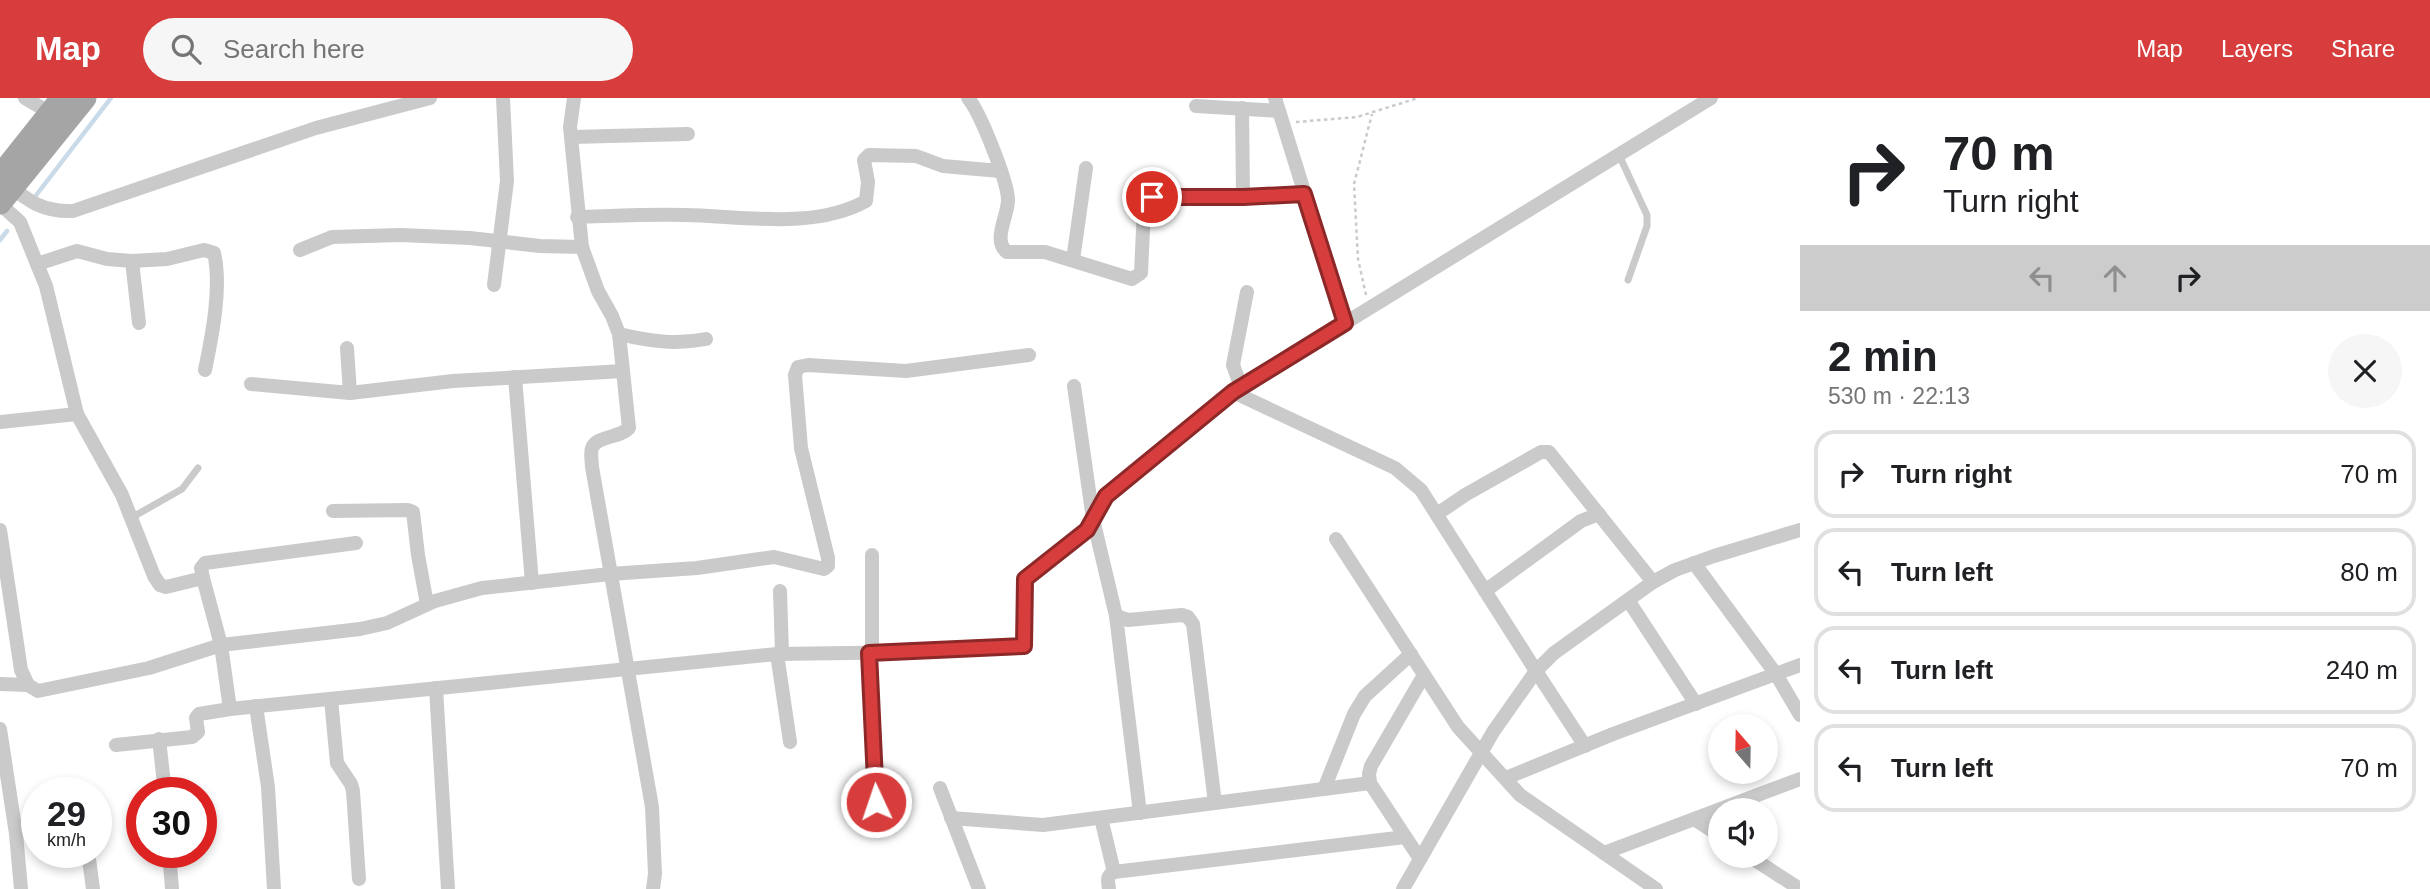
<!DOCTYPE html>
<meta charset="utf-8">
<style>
:root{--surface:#fff;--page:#f6f6f6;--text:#202124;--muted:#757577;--line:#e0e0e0;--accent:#d73d3d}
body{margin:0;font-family:Helvetica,sans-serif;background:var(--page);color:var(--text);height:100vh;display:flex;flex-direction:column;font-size:26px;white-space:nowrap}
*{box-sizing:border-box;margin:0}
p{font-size:23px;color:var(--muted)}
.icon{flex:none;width:38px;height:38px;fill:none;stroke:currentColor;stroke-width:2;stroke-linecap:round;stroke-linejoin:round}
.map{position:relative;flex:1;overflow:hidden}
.drawer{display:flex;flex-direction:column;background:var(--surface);width:630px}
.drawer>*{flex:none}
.top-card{background:#fff;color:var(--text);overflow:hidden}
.needle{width:46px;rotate:340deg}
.fabs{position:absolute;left:1708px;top:616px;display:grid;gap:14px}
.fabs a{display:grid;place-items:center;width:70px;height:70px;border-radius:50%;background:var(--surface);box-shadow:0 4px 10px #0003;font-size:35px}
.speed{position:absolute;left:21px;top:679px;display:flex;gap:14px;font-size:35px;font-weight:700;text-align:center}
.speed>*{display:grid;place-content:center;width:91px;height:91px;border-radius:50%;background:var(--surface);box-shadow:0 4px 10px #0003;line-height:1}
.speed small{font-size:18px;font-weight:400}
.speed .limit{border:10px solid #d22;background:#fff;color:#111}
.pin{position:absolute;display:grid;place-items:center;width:60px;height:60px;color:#fff;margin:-30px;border:4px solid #fff;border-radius:50%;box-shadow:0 2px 7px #0007}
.me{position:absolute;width:77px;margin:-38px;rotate:357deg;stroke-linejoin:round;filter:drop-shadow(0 0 5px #0008)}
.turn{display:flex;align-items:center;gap:24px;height:147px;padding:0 28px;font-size:32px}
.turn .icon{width:91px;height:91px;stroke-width:2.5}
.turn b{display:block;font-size:49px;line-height:60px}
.lanes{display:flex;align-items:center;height:66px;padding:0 28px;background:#0003;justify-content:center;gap:35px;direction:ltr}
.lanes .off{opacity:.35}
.round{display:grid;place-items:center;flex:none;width:74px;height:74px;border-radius:37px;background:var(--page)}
.head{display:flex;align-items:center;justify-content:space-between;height:119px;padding:0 28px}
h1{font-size:42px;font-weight:700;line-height:52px}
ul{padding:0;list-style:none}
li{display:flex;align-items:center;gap:21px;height:88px;margin:0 14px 10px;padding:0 14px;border:4px solid var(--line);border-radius:21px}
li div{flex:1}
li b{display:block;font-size:26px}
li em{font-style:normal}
header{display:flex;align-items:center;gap:42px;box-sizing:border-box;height:98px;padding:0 35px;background:var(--accent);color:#fff}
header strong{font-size:33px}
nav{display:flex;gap:38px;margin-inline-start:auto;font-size:24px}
.search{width:490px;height:63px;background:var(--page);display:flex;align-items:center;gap:18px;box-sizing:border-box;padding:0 24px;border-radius:38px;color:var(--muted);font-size:26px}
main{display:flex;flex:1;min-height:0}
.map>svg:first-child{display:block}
</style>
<header>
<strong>Map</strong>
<div class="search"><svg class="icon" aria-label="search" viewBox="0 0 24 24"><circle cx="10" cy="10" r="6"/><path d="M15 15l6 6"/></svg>Search here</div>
<nav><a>Map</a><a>Layers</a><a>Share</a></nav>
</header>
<main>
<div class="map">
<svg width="1800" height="791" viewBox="0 0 1800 791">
<rect width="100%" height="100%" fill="#fff"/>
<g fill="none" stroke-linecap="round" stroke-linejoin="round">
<g stroke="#c9dae8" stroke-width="4.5">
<path d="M34,100L111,0"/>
<path d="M0,142L7,133"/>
</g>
<g stroke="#cacaca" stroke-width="2.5" stroke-dasharray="3.5 3.5" stroke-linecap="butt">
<path d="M1296,24L1357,19L1418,0"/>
<path d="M1366,197L1358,161L1354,86L1372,16"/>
</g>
<g stroke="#cacaca" stroke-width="7">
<path d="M1619,57L1647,117V128L1628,182"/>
<path d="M131,420L182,391L198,370"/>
</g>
<g stroke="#cacaca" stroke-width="14">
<path d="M25,0L57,19"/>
<path d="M574,0L570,29L582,149L598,193L612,218L619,236C649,243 675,247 706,241"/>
<path d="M968,0C980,14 1008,84 1008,102C1008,118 992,143 1007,154H1045L1132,181L1141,175L1144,110L1152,99H1243L1304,96"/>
<path d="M1275,0L1345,225"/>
<path d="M1196,8L1279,13"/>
<path d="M1242,10L1243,99"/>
<path d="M571,39L688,36"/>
<path d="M7,86C30,104 43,114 73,113L316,30L430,0"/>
<path d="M0,106L20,124L37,166L46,188L77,316L122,397L154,478L160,487L166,489L203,480L221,547L230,611"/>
<path d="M577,119C613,118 649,116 685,117C742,118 814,132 866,103L868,84L864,62L869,57L916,58L943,68L1000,73"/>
<path d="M300,152L332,139L401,137L470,140L540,148L582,149"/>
<path d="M1073,162L1086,70"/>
<path d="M132,163L139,225"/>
<path d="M37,166L77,153L107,161L132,163L167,161L204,152L214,155C222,189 212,238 205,272"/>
<path d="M494,187L507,83L503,0"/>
<path d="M619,236L623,273"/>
<path d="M347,250L350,295L453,283L623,273L629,330C620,340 596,338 592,350C590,355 592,364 592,369L652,709L655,776L653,791"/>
<path d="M515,279L532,485"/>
<path d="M251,286L350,295"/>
<path d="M1074,288L1093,421L1116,518L1140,715"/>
<path d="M1241,289L1233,267L1247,194"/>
<path d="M1233,294L1395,370L1421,392L1536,573L1493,634L1403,791"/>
<path d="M0,324L77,316"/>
<path d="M333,413L408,412L413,414L418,457L427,506"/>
<path d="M1437,416L1465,397L1541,354H1549L1653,484"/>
<path d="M0,432L21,572L28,587L38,593L149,570L221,547L360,531L387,525L435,503L482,490L610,476L697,470L774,459L824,471L828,468V460L801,350L795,277L798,269L808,267L906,273L1029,257"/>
<path d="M1336,441L1458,629L1520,697L1656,791"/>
<path d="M872,457V555"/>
<path d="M1694,465L1776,576L1800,617"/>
<path d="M203,480L201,470L205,465L356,445"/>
<path d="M780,493L782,556"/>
<path d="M1485,493L1581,423L1599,416"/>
<path d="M1628,502L1696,606"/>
<path d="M1116,518L1128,522L1182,517L1188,519L1193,526L1215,705"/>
<path d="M869,555L876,704"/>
<path d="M777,556L790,644"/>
<path d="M0,586L28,587"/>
<path d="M436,590L448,791"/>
<path d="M331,601L337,665L351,686L353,693L359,781"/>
<path d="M256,608L268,689L274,791"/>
<path d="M0,631L16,736L21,791"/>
<path d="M159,641L165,695"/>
<path d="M116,647L192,639L198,634L196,620L199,616L230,611L777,556L920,554L1024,548L1025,481L1087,432L1106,398L1233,294L1711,0"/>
<path d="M1585,648L1536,573L1554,555L1653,484L1675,472L1714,458L1800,432"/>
<path d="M1506,680L1613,636L1800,567"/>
<path d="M940,690L979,791"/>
<path d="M1324,691L1354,616L1365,598L1411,556"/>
<path d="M951,720L1043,727L1370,685"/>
<path d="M1101,720L1114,774"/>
<path d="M1694,721L1720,738"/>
<path d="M88,754L93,791"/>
<path d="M169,754L172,791"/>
<path d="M1604,755L1800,681"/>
<path d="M1749,758L1800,791"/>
<path d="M1420,761L1370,685L1369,676L1371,668L1424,577"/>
<path d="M1109,791C1108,783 1106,778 1114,774L1405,739"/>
</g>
<g stroke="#a5a5a5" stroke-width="23">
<path d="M0,78L62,0"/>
<path d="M0,105L85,0"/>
</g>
</g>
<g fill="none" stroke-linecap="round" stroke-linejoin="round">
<defs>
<path id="route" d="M876,704L869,555L1024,548L1025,481L1087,432L1106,398L1233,294L1345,225L1304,96L1243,99H1152"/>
</defs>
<use href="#route" stroke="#8c2828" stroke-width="18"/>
<use href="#route" stroke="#d73d3d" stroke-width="12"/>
</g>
</svg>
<div class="fabs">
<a><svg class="needle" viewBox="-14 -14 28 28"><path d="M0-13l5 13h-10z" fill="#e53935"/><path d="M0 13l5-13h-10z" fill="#757577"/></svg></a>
<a><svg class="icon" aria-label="sound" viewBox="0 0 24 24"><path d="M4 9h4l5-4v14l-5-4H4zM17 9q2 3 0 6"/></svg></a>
</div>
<div class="speed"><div>29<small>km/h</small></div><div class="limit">30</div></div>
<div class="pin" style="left:1152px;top:99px;background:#d93025"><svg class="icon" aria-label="arrive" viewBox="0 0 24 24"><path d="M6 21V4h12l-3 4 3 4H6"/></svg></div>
<svg class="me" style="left:876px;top:704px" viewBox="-20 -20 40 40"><circle r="17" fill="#d73d3d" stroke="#fff" stroke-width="3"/><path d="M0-11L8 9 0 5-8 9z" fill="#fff"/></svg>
</div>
<section class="drawer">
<div class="top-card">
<div class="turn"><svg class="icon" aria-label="right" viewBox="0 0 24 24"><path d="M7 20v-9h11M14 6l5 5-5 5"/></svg><div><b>70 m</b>Turn right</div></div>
<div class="lanes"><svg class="icon off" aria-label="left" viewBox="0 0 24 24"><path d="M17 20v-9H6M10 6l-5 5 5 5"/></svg><svg class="icon off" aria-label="ahead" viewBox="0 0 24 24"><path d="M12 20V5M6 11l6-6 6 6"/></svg><svg class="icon" aria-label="right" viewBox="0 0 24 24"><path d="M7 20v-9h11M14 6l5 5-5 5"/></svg></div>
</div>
<div class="head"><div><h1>2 min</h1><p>530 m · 22:13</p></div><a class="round"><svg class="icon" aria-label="close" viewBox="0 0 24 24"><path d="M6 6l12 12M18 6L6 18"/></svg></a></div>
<ul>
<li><svg class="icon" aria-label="right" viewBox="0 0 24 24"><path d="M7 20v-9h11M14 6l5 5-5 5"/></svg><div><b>Turn right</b></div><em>70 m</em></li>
<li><svg class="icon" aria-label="left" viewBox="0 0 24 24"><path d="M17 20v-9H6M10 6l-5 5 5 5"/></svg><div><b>Turn left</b></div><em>80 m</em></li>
<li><svg class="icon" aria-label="left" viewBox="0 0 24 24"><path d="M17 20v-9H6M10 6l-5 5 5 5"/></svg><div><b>Turn left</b></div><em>240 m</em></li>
<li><svg class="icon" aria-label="left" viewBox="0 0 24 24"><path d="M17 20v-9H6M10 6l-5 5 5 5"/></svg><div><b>Turn left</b></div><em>70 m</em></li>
</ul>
</section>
</main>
